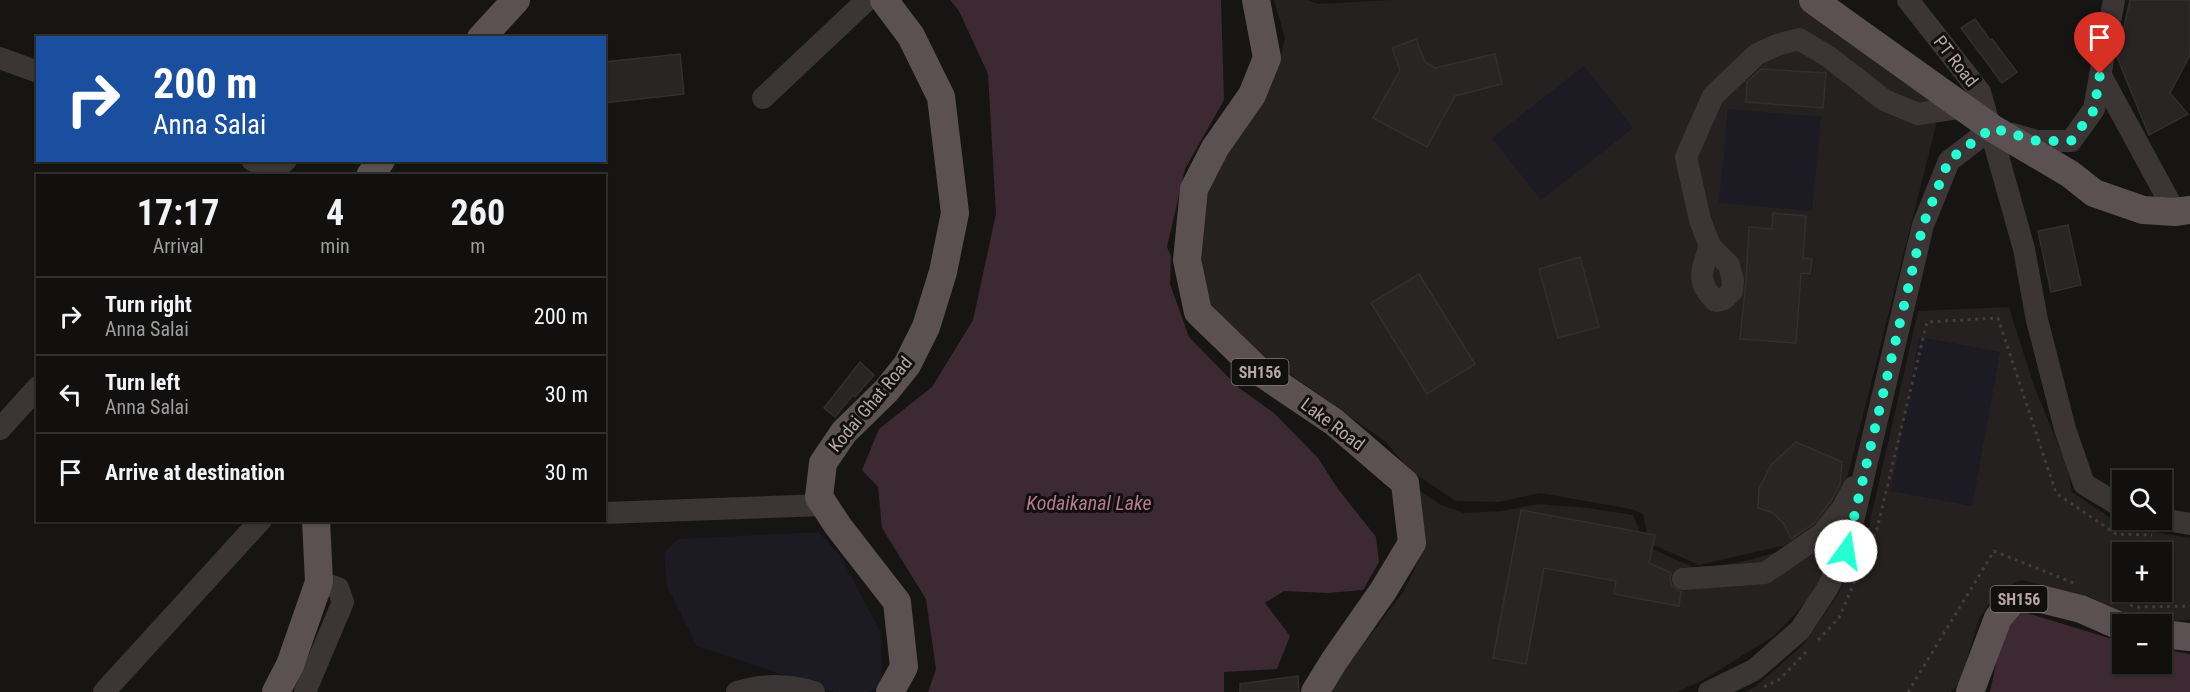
<!DOCTYPE html>
<meta charset="utf-8">
<style>
:root{--surface:#11100f;--page:#1e1e1d;--text:#f1f3f6;--muted:#9c9d9e;--line:#30302f}
body{margin:0;font-family:"Roboto Condensed",sans-serif;background:var(--page);color:var(--text);height:100vh;display:flex;flex-direction:column;font-size:22px;white-space:nowrap}
*{box-sizing:border-box;margin:0}
p{font-size:20px;color:var(--muted)}
.icon{flex:none;width:33px;height:33px;fill:none;stroke:currentColor;stroke-width:2;stroke-linecap:round;stroke-linejoin:round}
.map{position:relative;flex:1;overflow:hidden}
.panel{position:absolute;left:36px;top:174px;width:570px;height:348px;display:flex;flex-direction:column;background:var(--surface);border-radius:0px;box-shadow:0 2px 4px #0004,0 0 0 2px var(--line)}
.panel>*{flex:none}
.guide{position:absolute;left:36px;top:36px;width:570px;height:126px;border-radius:0px;box-shadow:0 2px 4px #0004,0 0 0 2px var(--line);background:#1a4fa0;color:#fff;overflow:hidden}
.tools{position:absolute;left:2112px;top:470px;display:grid;gap:12px}
.tools a{display:grid;place-items:center;width:60px;height:60px;border-radius:0px;background:var(--surface);box-shadow:0 2px 4px #0004,0 0 0 2px var(--line);font-size:30px}
.pin{position:absolute;display:grid;place-items:center;width:51px;height:51px;color:#fff;margin:-62px -26px;border-radius:50% 50% 50% 0;rotate:-45deg;box-shadow:0 0 6px #0007}
.pin .icon{rotate:45deg}
.me{position:absolute;width:66px;margin:-33px;rotate:13deg;stroke-linejoin:round;filter:drop-shadow(0 0 4px #0008)}
.turn{display:flex;align-items:center;gap:21px;height:126px;padding:0 18px;font-size:27px}
.turn .icon{width:78px;height:78px;stroke-width:2.5}
.turn b{display:block;font-size:42px;line-height:51px}
.eta{display:flex;justify-content:space-evenly;align-items:center;height:102px;text-align:center}
.eta b{font-size:36px;font-weight:700;line-height:42px}
ul{padding:0;list-style:none}
li{display:flex;align-items:center;gap:18px;height:78px;padding:0 18px;border-top:2px solid var(--line)}
li div{flex:1}
li b{display:block;font-size:22px}
li em{font-style:normal}
.map>svg:first-child{display:block}
</style>
<div class="map">
<svg width="2190" height="692" viewBox="0 0 2190 692">
<rect width="100%" height="100%" fill="#171514"/>
<g fill="#242120" fill-rule="evenodd">
<path d="M1274,0H1308L1318,4L1390,0H1798L1842,31L1930,99L1935,106L1936,126L1845,486L1815,531L1787,545L1699,565L1649,543L1643,514L1631,509L1540,493L1499,502L1456,501L1409,470L1386,442L1246,343L1209,302L1199,250L1205,203L1212,176L1278,66L1285,38Z"/>
<path d="M2009,307L2034,386L2067,466L2072,492L2112,519L2160,533L2190,538V620L2171,621L2122,613L2088,596L2022,580L1997,591L1979,619L1961,680L1951,692H1745L1755,687L1803,645L1837,596L1866,539L1918,311ZM2122,552H2162V591H2122Z"/>
<path d="M1416,488L1441,505L1464,513L1502,511L1538,504L1588,508L1633,515L1646,546L1699,570L1749,560L1781,551L1842,522L1836,555L1818,589L1774,636L1703,680L1677,692H1325L1341,674L1404,591L1422,553Z"/>
</g>
<g fill="#1c1a22">
<path d="M1584,66L1633,128L1541,200L1492,138Z"/>
<path d="M1728,109L1821,117L1812,211L1719,203Z"/>
<path d="M1919,337L2000,352L1972,506L1891,491Z"/>
<path d="M819,532L841,557L881,633L882,687L867,692H834L697,646L667,586L664,553L678,539Z"/>
</g>
<g fill="#3c2931">
<path d="M950,0H1221L1224,100L1185,169L1167,247L1171,256L1170,284L1189,337L1239,388L1274,413L1318,458L1338,489L1376,537L1379,562L1363,590L1328,593L1284,591L1265,603L1290,636L1277,669L1224,672V692H928L936,669L926,599L882,528L878,487L862,470L879,429L932,387L973,320L996,214L988,74L959,11Z"/>
<path d="M2017,610L2122,642V663H2162V649L2190,654V692H1990L2005,621Z"/>
</g>
<g fill="#282524" stroke="#332f2e" stroke-width="1.5">
<path d="M2130,0H2190V55L2170,93L2188,114L2149,135L2117,57Z"/>
<path d="M1975,19L1990,40L1992,39L2017,72L2002,83L1961,28Z"/>
<path d="M1416,39L1425,62L1435,68L1495,54L1502,84L1455,96L1427,147L1373,118L1400,70L1392,48Z"/>
<path d="M680,54L684,94L604,103V62Z"/>
<path d="M1761,69L1826,73L1823,108L1746,102L1747,82Z"/>
<path d="M1773,213L1806,216L1803,258L1812,259L1810,274L1801,273L1796,343L1740,339L1746,281L1749,227L1772,229Z"/>
<path d="M2068,225L2081,285L2051,292L2038,231Z"/>
<path d="M1580,257L1599,327L1558,338L1539,269Z"/>
<path d="M1419,274L1475,364L1427,394L1371,303Z"/>
<path d="M860,362L874,375L855,397L853,395L835,417L824,408Z"/>
<path d="M1796,442L1842,462L1840,484L1831,501L1813,524L1791,539L1784,524L1773,513L1758,508L1759,489L1771,465Z"/>
<path d="M1521,510L1655,535L1649,563L1671,573L1670,579L1672,586L1681,592L1679,606L1614,594L1616,581L1544,568L1526,664L1493,658Z"/>
<path d="M1298,676L1299,692H1240V684Z"/>
</g>
<g fill="none" stroke-linecap="round" stroke-linejoin="round">
<g stroke="#433b3c" stroke-width="3" stroke-dasharray="3 4.5" stroke-linecap="butt">
<path d="M1865,558L1877,529L1927,322L1998,318L2056,493L2116,534L2152,535"/>
<path d="M2130,605L2136,607L2190,606"/>
<path d="M1818,640L1839,618L1860,569"/>
<path d="M1764,687L1780,679L1807,651"/>
<path d="M1908,692L1994,551L2076,584"/>
</g>
<g stroke="#3c3535" stroke-width="22">
<path d="M1908,0L1980,92L2024,249L2037,320L2065,429L2084,484L2122,507"/>
<path d="M0,58L38,72"/>
<path d="M2100,74L2175,212"/>
<path d="M763,98L867,0"/>
<path d="M2013,134L2037,141H2071L2094,109L2114,0"/>
<path d="M252,160L273,171"/>
<path d="M267,176L286,160"/>
<path d="M1710,246C1702,270 1695,282 1716,301L1724,299L1732,291L1733,280L1729,265L1710,246L1700,220L1686,157L1713,96L1757,54L1777,45L1799,39L1829,57L1884,100L1918,114L1965,107"/>
<path d="M0,429L38,387"/>
<path d="M604,513L824,505"/>
<path d="M2161,519L2190,524"/>
<path d="M1683,579L1765,573L1822,534L1842,509L1854,487"/>
<path d="M104,692L261,520"/>
<path d="M305,692L343,602L338,588L319,582"/>
<path d="M737,692C766,684 786,684 814,692"/>
<path d="M1709,692L1754,670L1800,630L1827,589L1846,551L1923,225L1949,161L1992,128"/>
</g>
<g stroke="#5b5152" stroke-width="28">
<path d="M884,0L911,36L941,97L955,213L943,272L926,327L907,365L886,391L844,432L823,463L819,497L838,526L897,602L904,667L890,692"/>
<path d="M1256,0L1267,58L1252,95L1215,148L1194,189L1187,260L1198,312L1260,372L1334,422L1405,483L1412,543L1383,591L1334,661L1315,692"/>
<path d="M1813,0L1992,128L2070,174L2094,193L2143,210L2175,212L2190,210"/>
<path d="M481,38L516,0"/>
<path d="M370,176L381,160"/>
<path d="M2162,634L2190,637"/>
<path d="M276,692L290,665L319,582L316,520"/>
<path d="M1970,692L1998,618L2014,599H2041L2081,609L2122,627"/>
</g>
</g>
<g fill="none" stroke-linecap="round" stroke-linejoin="round">
<path stroke="#24ffd3" stroke-width="10" stroke-dasharray="0 18" d="M1846,551L1923,225L1949,160L1992,128L2037,141H2071L2094,110L2100,74"/>
</g>
<g text-anchor="middle" dominant-baseline="central" stroke-width="6" stroke-linejoin="round" paint-order="stroke">
<g fill="#12100f" stroke="#86787a" stroke-width="1.5">
<rect x="1231.5" y="359" width="57" height="26" rx="4.5"/>
<rect x="1990.5" y="586" width="57" height="26" rx="4.5"/>
</g>
<g font-size="16" font-weight="bold" fill="#b8a5a8">
<text x="1260" y="372">SH156</text>
<text x="2019" y="599">SH156</text>
</g>
<g font-size="18" fill="#b8a5a8" stroke="#12100f">
<text transform="translate(1956 61) rotate(52)">PT Road</text>
<text transform="translate(870 404) rotate(-50)">Kodai Ghat Road</text>
<text transform="translate(1333 424) rotate(37)">Lake Road</text>
</g>
<g font-size="20" font-style="italic" fill="#b77891" stroke="#12100f">
<text x="1089" y="503">Kodaikanal Lake</text>
</g>
</g>
</svg>
<div class="tools">
<a><svg class="icon" aria-label="search" viewBox="0 0 24 24"><circle cx="10" cy="10" r="6"/><path d="M15 15l6 6"/></svg></a>
<a>+</a>
<a>−</a>
</div>
<div class="pin" style="left:2100px;top:74px;background:#d93025"><svg class="icon" aria-label="arrive" viewBox="0 0 24 24"><path d="M6 21V4h12l-3 4 3 4H6"/></svg></div>
<svg class="me" style="left:1846px;top:551px" viewBox="-20 -20 40 40"><circle r="19" fill="#fff"/><path d="M0-13L10 11 0 6-10 11z" fill="#24ffd3"/></svg>
<div class="guide">
<div class="turn"><svg class="icon" aria-label="right" viewBox="0 0 24 24"><path d="M7 20v-9h11M14 6l5 5-5 5"/></svg><div><b>200 m</b>Anna Salai</div></div>
</div>
<section class="panel">
<div class="eta">
<div><b>17:17</b><p>Arrival</p></div>
<div><b>4</b><p>min</p></div>
<div><b>260</b><p>m</p></div>
</div>
<ul>
<li><svg class="icon" aria-label="right" viewBox="0 0 24 24"><path d="M7 20v-9h11M14 6l5 5-5 5"/></svg><div><b>Turn right</b><p>Anna Salai</p></div><em>200 m</em></li>
<li><svg class="icon" aria-label="left" viewBox="0 0 24 24"><path d="M17 20v-9H6M10 6l-5 5 5 5"/></svg><div><b>Turn left</b><p>Anna Salai</p></div><em>30 m</em></li>
<li><svg class="icon" aria-label="arrive" viewBox="0 0 24 24"><path d="M6 21V4h12l-3 4 3 4H6"/></svg><div><b>Arrive at destination</b></div><em>30 m</em></li>
</ul>
</section>
</div>
